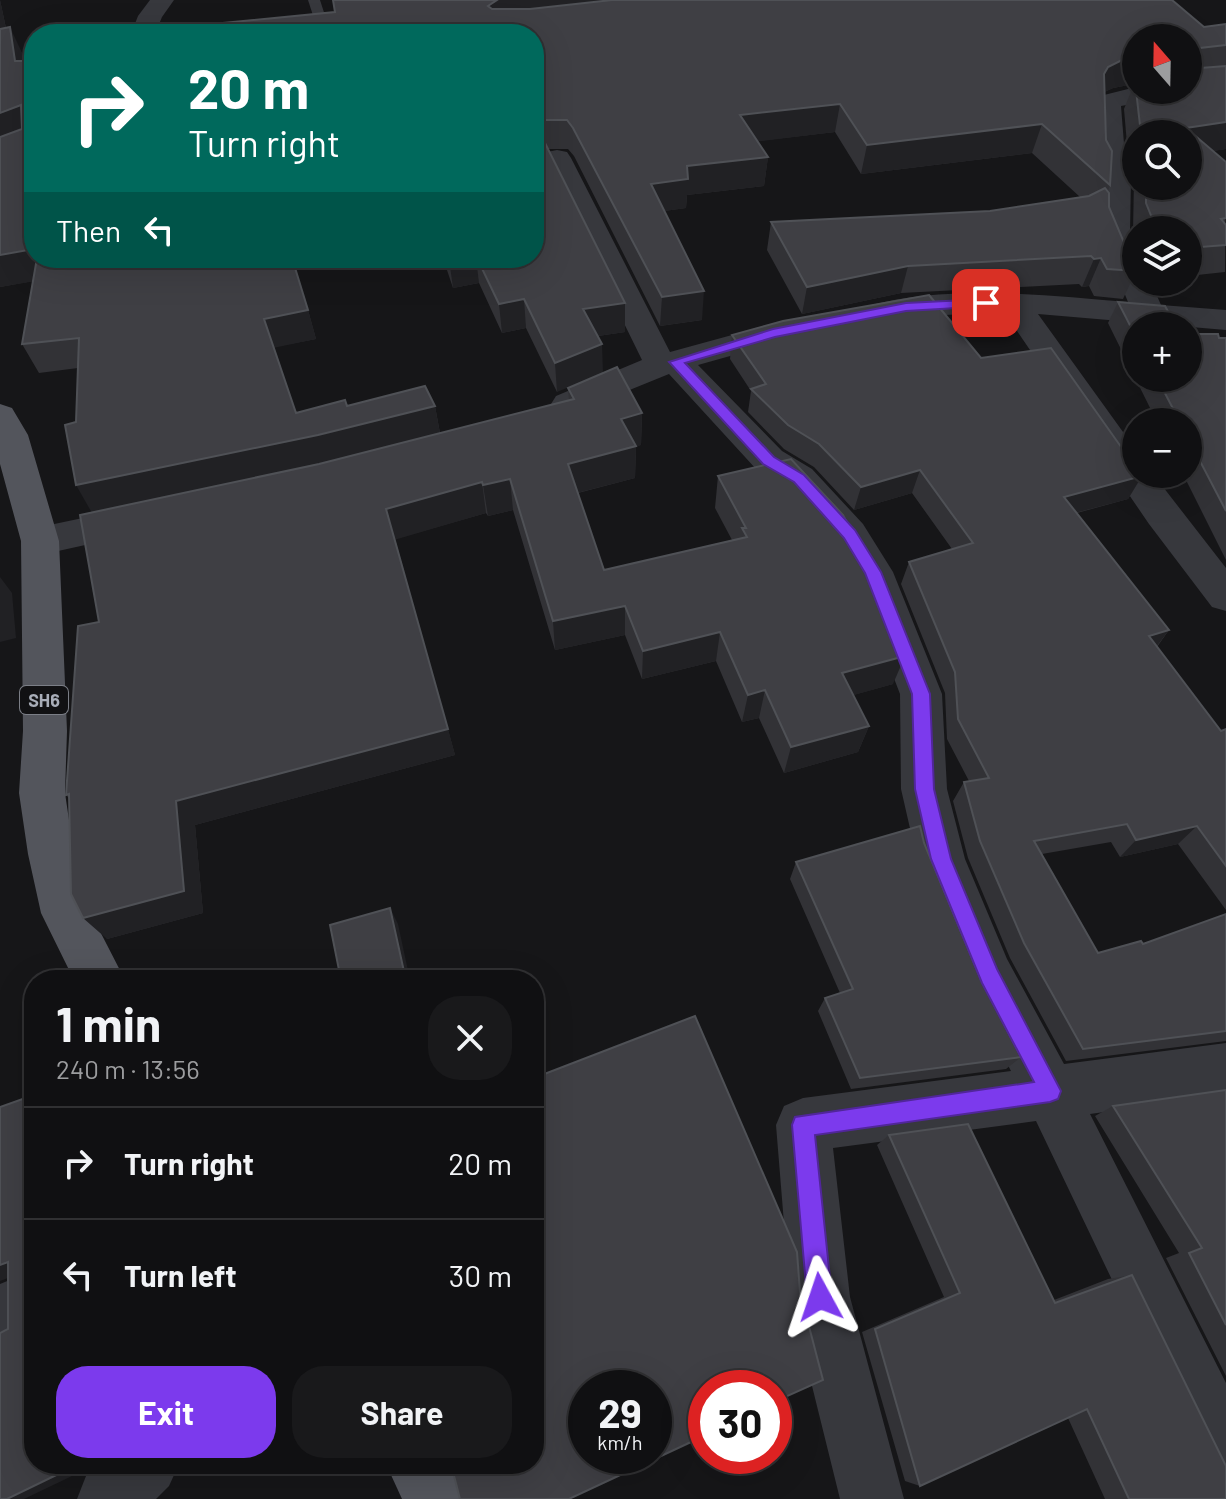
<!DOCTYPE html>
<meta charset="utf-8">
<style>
:root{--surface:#101012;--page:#19191b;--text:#f1f3f6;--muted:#9c9d9f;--line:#303032;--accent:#7c3aed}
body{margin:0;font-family:Barlow,sans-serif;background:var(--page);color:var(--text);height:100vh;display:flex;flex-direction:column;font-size:30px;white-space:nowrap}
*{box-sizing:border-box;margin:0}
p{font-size:26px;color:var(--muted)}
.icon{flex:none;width:44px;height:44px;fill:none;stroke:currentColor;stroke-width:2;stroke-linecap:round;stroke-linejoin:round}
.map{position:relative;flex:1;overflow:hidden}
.side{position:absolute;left:24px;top:970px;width:520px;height:504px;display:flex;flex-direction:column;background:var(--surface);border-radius:32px;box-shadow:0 8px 32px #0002,0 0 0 2px var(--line)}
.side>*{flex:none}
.top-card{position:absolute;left:24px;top:24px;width:520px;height:244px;border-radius:32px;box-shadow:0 8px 32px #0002,0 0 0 2px var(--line);background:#00695c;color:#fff;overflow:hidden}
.needle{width:52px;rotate:340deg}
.fabs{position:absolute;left:1122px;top:24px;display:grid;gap:16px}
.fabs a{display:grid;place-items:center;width:80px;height:80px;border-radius:50%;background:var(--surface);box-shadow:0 8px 32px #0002,0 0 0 2px var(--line);font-size:40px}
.speed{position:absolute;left:568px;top:1370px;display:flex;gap:16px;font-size:40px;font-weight:700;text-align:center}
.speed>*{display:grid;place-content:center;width:104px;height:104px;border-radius:50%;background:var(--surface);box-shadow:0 8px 32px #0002,0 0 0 2px var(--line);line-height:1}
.speed small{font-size:20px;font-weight:400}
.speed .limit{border:12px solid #d22;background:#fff;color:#111}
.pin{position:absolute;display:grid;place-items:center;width:68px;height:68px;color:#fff;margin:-34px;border-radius:16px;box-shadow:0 4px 12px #0006}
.me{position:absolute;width:88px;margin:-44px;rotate:355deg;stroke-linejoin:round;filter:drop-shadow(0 0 6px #0008)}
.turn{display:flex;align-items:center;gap:28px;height:168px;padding:0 32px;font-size:36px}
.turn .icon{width:104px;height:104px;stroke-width:2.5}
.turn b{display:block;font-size:56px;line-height:68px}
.then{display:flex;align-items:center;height:76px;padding:0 32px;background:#0003;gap:16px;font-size:30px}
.round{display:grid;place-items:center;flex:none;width:84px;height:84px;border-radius:32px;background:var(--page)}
.overview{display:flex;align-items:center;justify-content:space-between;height:136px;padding:0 32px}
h1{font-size:48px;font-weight:700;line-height:60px}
.action{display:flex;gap:16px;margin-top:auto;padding:16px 32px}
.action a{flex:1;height:92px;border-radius:32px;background:var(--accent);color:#fff;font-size:32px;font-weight:700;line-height:92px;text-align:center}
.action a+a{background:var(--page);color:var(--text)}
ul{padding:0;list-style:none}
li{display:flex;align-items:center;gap:24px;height:112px;padding:0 32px;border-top:2px solid var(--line)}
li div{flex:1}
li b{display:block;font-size:30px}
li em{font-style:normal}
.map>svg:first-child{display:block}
</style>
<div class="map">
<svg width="1226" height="1499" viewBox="0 0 1226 1499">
<rect width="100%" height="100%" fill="#161618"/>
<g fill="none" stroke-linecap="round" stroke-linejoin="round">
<path fill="#37383d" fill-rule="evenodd" d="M308,0H320L331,34H319Z"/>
<g fill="#37383d" fill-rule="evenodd">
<path d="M150,0H174L162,17L155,34H131L138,16Z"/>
<path d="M1136,87V90H1183L1179,95L1121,106L1126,169L1131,179L1130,233L1136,247V282H1151L1161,305L1226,310V330L1038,314L1136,450V474H1153L1226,568V611L1212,607L1149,524L1004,312L906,317L878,323L867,320L862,313L867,306C952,284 1041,295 1128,302L1100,233L1103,179L1098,169L1095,107L1100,96Z"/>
<path d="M557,150L567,152L571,158L670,352L787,320L798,323L803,330L798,337L698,365L782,451L812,469L863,524L893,572L942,694L947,789L965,859L1007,959L1064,1064L1226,1043V1095L1090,1114L1226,1383V1482L1204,1472L1036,1121L833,1148L850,1297L904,1499H840L790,1297L776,1125L784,1106L803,1098L1011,1071L971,993L917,859L901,789L900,694L854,574L837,544L786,487L756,469L669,374L568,415L556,412L551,404L556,396L642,360L543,158L547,152Z"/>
<path d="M140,506L153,510L159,520L153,530L40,555L26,551L21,541L26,531L40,527Z"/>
<path d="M34,1270V1330L0,1344V1284Z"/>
<path d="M100,1464H179L169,1486L156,1499H77L86,1476Z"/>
</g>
<g fill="#53555c" fill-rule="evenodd">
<path d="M0,404L12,408L28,435L59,541L67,731L65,793L74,854L88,908L125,980H74L41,913L28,854L19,793L23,731L21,541L0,464Z"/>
<path d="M386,1464H454L470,1499H402Z"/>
</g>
</g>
<g fill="#323236" fill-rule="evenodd">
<path d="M0,0L6,28L23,55V61L308,310L316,339L274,347L296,413L347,406H435L440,433L569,401L568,388L642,413L641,445L636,446L635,478L578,493L604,570L732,540L715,508L718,476L893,684L853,695L869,726L858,752L784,773L759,718L742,722L716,661L642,679L625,635L555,650L513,510L488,516L486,513L395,539L455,755L195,825L203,913L107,939L69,798L66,795L99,622L92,512L76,422L78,368L39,373L22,344L33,281L0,287Z"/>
<path d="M1226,24V149L1212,151L1226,162L1225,272L1188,276V230H1136V240L1133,232L1134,179L1129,168L1124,109L1134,84L1113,88L1104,92L1110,185L1108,191L1109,207L1136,271L1123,299L1094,296L1089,286L1082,287L1079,284L901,293L802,314L767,250L771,222L990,211L1080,197L1032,153L861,174L835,132L757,141L768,157L764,186L687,195L686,208L664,211L702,320L660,326L574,156L568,149H548L625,303V332L598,336L557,392L526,328L502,333L479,283L453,288L443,258H534V34L1204,27ZM1136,38H1188V90H1136ZM1136,134H1188V186H1136Z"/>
<path d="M1118,302L1136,326V378H1188L1219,338H1226V560L1183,474H1188V422H1157L1108,323Z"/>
<path d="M732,335L981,358L1142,476L1128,499L1077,513L1169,630L1157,647L1221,731L1226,729V910L1178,844L1120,857L1111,842L1042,854L1098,953L1143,944L1226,914V1041L1066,1061L1010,958L968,858L953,801L964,782L969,781L947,739L945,693L901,584L909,562L952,549L912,493L854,510L814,467L784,449L748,412L751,391L730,359Z"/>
<path d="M924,843L981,980L1021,1057L1006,1069L851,1089L818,1011L825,998L840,993L790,879L796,862Z"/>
<path d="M1226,1090V1376L1166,1258L1179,1253L1095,1116L1113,1106Z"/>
<path d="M889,1135L1054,1300L1108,1279L1132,1275L1226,1499H1105L1068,1418L920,1486L905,1481L862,1332L944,1297L877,1145Z"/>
</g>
<g fill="#212124">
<path d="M0,0L12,57L0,31Z"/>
<path d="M497,0H734L500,27L488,6Z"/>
<path d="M10,27L23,55L27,89L15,61Z"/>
<path d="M1136,58V83V81L1134,84L1113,88L1097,96L1104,74L1108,67L1124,59Z"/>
<path d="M840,104L835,132L737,144L740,115Z"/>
<path d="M21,105L34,132L0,148V113Z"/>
<path d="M545,120L546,149L539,131Z"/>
<path d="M1226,122V149L1188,155L1186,128Z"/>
<path d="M1042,124L1032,153L861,174L867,145Z"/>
<path d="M768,157L764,186L687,195L686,208L650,213L651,184L687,166Z"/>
<path d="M34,249V258H44L53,278L0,287V255Z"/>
<path d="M476,258L479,283L453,288L449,259Z"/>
<path d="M1101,258L1089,286L1082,287L1094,259Z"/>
<path d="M908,266L901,293L802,314L807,287Z"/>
<path d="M704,291L702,320L660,326L662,297Z"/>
<path d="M524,299L526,328L502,333L499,304Z"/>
<path d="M625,303V332L584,338L583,309Z"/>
<path d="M308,310L316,339L273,348L264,319Z"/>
<path d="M602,344L603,373L557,392L555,363Z"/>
<path d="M435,406L440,434L327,463L92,513L76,485Z"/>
<path d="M642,413L641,445L622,450L636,446L635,478L569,495L568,464L621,419Z"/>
<path d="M920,470L912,493L854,510L861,487Z"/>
<path d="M1142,476L1128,499L1052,519L1064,497Z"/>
<path d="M510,479L513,510L488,516L483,485Z"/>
<path d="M482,482L486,513L394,540L386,509Z"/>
<path d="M0,577L12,593L16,638L0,642Z"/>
<path d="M625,606V635L555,650L553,621Z"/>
<path d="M1169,630L1153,651L1149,636Z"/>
<path d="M720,632L716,661L642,679L643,651Z"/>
<path d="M905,656L893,684L833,701L842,673Z"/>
<path d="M765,690L759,718L742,722L748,695Z"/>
<path d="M869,726L858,752L784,773L791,747Z"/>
<path d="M448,729L455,755L195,825L203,913L107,939L83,918L176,801Z"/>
<path d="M1197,826L1178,844L1120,857L1136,840Z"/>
<path d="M390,908L398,924L410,980H394Z"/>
<path d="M8,1262L34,1268L0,1281V1265Z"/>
<path d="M79,1464H97L24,1499H7Z"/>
</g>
<g fill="#3f3f44" stroke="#4f5156" stroke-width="2" fill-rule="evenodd">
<path d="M333,0H497L488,6L492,9H530L612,0H1172L1204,27L1226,24V45L1200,48L1198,59H1188V38H1136V58L1124,59L1108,67L1104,74L1106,140L1112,151L1110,185L1042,124L867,145L840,104L740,115L768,157L687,166L688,179L651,184L704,291L662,297L573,128L567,120H545L539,131L625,303L583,309L602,344L555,363L524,299L499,304L477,258H534V34H203V25L335,12Z"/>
<path d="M10,27L15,61H34V249L0,255V137L22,129L21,105L0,113V29Z"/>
<path d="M1226,66V122L1186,128L1226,162V218L1221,219L1226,225V245L1188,248V230H1153L1152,218L1146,203V186H1188V134H1141L1136,90H1188V69Z"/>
<path d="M1105,188L1109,193V207L1136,271L1107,269L1101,258L1094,259L1091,256L908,266L807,287L771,222L990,211L1089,196Z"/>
<path d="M37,258H292L308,310L264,319L296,413L345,400L347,406L425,386L435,406L318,435L76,485L65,425L76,422L79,338L22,344Z"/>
<path d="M929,295L981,358L1051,348L1136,468V474H1140L1142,476L1064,497L1169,630L1149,636L1221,731L1226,729V866L1197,826L1136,840L1127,824L1034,841L1098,953L1141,941L1143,944L1226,914V1031L1083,1049L1024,943L980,841L964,782L989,778L958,719L955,672L909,562L973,543L920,470L861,487L819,444L788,425L751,389L766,384L732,335L783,321Z"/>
<path d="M1118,302L1165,306L1176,326H1136V337Z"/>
<path d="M1188,334H1218L1219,338H1226V511L1188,438V422H1180L1157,378H1188Z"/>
<path d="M617,367L642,413L621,419L636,446L568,464L604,570L747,537L742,528H746L718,476L791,459L843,515L860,545L905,656L842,673L869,726L791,747L765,690L748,695L720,632L643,651L625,606L553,621L510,479L483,485L482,482L386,509L448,729L176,801L184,891L83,918L71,894L69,794L66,795L78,626L99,622L80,515L319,464L574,399L568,388Z"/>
<path d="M920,826L924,843L981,980L1021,1057L860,1078L825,998L853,989L796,862Z"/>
<path d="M390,908L405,976L394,980H341L330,925Z"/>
<path d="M695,1016L797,1252L800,1292L823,1380L774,1402V1388H706V1435L569,1499H460L451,1464H534V1078ZM586,1388H654V1456H586Z"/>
<path d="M1226,1090V1325L1189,1253L1202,1248L1113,1106Z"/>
<path d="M34,1095V1464H79L7,1499H0V1333L8,1329V1262L0,1265V1107Z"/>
<path d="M968,1124L1055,1303L1132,1275L1226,1466V1499H1129L1087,1409L920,1486L875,1329L960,1293L889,1135Z"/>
</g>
<path fill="#7c3aed" stroke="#51269a" stroke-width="2" d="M986,299L991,300V306L906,311L775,337L685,363L774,457L804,475L855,530L881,572L930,694L934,789L951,859L997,969L1061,1091L1058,1099L1050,1102L815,1135L832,1297L828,1306L820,1309L811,1306L807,1297L792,1125L795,1117L1034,1082L982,983L931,859L915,789L912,694L865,573L844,538L794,482L763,464L669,362L773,329L906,303Z"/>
<g text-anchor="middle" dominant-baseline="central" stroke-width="8" stroke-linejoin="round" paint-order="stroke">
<rect fill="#111113" stroke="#7b7e86" stroke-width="2" x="20" y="686" width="48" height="28" rx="6"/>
<g font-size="18" font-weight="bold" fill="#a8adb8">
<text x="44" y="700">SH6</text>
</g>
</g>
</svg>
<div class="fabs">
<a><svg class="needle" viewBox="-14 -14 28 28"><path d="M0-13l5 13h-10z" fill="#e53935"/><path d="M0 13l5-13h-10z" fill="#9c9d9f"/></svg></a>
<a><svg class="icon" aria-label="search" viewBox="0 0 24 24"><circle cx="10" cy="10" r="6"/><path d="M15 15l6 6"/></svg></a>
<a><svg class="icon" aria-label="layers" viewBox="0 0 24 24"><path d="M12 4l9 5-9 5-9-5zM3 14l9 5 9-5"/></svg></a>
<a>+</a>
<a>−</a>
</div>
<div class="speed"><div>29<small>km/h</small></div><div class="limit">30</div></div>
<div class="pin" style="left:986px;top:303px;background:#d93025"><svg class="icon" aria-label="arrive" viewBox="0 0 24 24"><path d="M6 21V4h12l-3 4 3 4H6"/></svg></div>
<svg class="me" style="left:820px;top:1297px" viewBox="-20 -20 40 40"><path d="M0-17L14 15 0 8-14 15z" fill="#7c3aed" stroke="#fff" stroke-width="4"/></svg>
<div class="top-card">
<div class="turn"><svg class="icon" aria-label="right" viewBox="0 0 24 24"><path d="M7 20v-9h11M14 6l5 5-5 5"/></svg><div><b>20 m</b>Turn right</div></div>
<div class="then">Then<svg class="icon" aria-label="left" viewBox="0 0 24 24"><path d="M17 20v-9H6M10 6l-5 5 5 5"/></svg></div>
</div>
<section class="side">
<div class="overview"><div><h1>1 min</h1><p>240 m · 13:56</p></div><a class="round"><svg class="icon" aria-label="close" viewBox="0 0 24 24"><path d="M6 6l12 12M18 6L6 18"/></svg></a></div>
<ul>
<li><svg class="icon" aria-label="right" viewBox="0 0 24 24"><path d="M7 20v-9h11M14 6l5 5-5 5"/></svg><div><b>Turn right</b></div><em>20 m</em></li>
<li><svg class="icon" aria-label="left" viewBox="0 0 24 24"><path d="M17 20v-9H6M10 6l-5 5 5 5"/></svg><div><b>Turn left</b></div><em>30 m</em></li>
</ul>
<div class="action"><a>Exit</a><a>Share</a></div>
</section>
</div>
